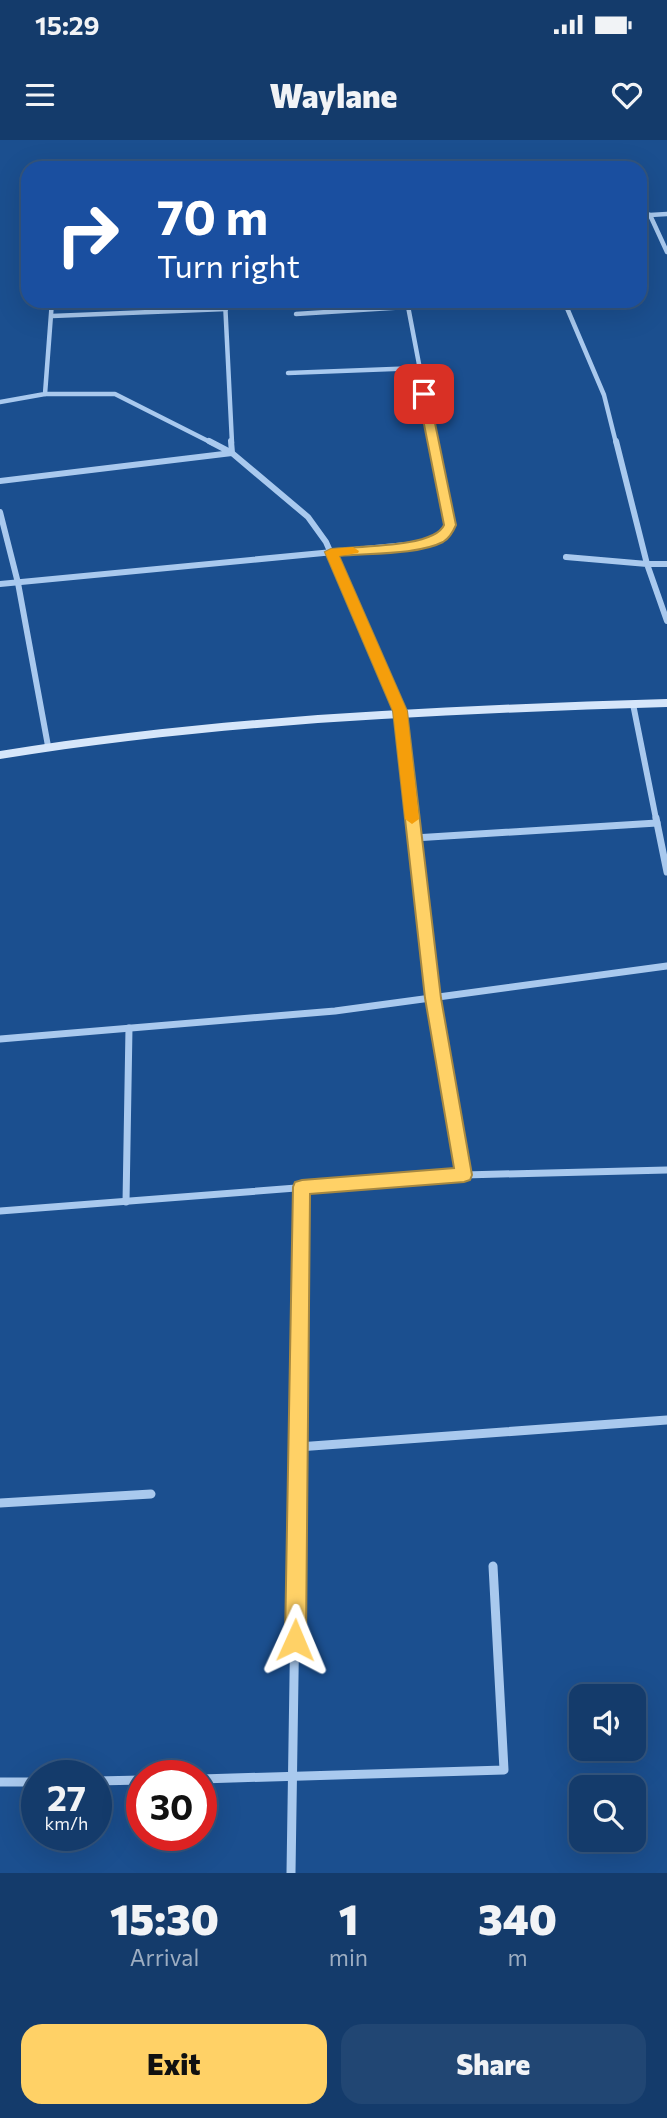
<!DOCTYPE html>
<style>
:root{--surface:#143b6b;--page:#214673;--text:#f1f3f6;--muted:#9dadc1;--line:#33557e;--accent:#ffd166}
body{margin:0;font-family:Commissioner,sans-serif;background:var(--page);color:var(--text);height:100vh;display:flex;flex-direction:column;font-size:26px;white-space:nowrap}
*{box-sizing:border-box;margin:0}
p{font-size:23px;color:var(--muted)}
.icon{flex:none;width:38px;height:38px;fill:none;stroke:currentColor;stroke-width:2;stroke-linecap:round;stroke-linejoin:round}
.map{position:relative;height:1733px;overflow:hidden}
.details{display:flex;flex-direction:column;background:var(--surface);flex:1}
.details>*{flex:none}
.banner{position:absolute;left:21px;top:21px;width:626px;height:147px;border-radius:21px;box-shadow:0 7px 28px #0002,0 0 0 2px var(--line);background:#1a4fa0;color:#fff;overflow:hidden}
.buttons{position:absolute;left:569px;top:1544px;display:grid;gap:14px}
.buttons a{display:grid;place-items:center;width:77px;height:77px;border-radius:14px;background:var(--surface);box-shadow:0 7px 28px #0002,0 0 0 2px var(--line);font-size:35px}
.speed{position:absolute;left:21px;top:1620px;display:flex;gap:14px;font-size:35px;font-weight:700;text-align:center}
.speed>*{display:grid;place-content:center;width:91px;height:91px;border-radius:50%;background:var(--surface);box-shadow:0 7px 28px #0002,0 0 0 2px var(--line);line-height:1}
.speed small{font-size:18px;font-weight:400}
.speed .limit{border:10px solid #d22;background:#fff;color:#111}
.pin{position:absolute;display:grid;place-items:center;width:60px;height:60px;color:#fff;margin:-30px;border-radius:14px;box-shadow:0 4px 10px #0006}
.me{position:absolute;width:77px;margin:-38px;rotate:1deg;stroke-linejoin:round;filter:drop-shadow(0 0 5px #0008)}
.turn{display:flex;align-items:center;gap:24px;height:147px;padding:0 21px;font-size:32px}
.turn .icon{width:91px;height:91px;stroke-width:2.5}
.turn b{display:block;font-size:49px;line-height:60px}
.eta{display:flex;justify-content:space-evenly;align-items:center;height:119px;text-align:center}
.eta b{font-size:42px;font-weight:800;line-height:49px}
.cta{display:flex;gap:14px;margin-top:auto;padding:14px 21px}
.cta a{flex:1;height:80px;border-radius:21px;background:var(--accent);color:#111;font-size:28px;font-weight:800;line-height:80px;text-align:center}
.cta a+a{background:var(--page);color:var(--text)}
.status{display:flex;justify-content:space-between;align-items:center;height:49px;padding:0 35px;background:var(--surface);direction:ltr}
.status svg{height:19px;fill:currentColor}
header{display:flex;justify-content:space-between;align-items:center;height:91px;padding:0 21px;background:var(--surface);font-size:32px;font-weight:800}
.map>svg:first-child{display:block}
</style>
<div class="status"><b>15:29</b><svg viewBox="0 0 49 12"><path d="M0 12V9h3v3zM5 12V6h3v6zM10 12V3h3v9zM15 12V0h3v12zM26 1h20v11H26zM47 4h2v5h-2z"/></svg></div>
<header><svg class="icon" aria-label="menu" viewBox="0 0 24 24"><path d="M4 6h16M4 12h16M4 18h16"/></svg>Waylane<svg class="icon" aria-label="heart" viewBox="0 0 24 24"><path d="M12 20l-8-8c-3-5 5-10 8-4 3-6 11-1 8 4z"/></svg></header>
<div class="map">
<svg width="667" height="1733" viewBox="0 0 667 1733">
<rect width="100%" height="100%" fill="#1b4f8f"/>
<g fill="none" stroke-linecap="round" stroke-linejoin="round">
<g stroke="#a9c9ee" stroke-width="4.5">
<path d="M58,25V28"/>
<path d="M640,71L650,75L667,112"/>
<path d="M650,75L667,74"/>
<path d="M225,161L232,303"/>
<path d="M407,161L434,303"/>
<path d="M564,161L604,255L616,303"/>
<path d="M296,174L407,167"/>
<path d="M52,176L226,169"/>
<path d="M288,233L419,228"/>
<path d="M45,254H115L212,303"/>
<path d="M0,262L45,254L52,161"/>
</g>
<g stroke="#a9c9ee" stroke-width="6">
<path d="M231,301L232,313L308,377L326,402L400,571L412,679"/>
<path d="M616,301L647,424H667"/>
<path d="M0,341L232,313L209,301"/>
<path d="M0,372L18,443L48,606"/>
<path d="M566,417L647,424L667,481"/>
<path d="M0,444L427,403L442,395L450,385L434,301"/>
<path d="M633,564L656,679"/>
</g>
<g stroke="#a9c9ee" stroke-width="7">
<path d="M412,678L433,858L464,1035"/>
<path d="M656,678L667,732"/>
<path d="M414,698L657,683"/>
<path d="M0,899L335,871L667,826"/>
<path d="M126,1062L129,888"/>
<path d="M0,1071L464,1035L667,1030"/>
<path d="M300,1149L302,1047"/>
</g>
<g stroke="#a9c9ee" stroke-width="9">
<path d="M298,1307L667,1280"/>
<path d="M0,1363L151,1354"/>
<path d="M201,1639L504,1630L493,1426"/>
<path d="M96,1641L142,1640"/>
<path d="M0,1642H37"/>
<path d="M291,1733L300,1147"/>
</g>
<path fill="#d6e6fa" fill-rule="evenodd" d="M667,559V567C442,574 223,583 0,619V611C222,575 443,566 667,559Z"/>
</g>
<path fill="#ffd166" stroke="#a68842" stroke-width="2" d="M424,251L429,254L456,385C453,392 450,398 443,402C418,415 367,413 339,416L407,571L441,858L472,1035L470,1040L464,1042L310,1054L306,1500L303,1507L295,1510L288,1507L285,1500L293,1047L295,1042L302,1040L454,1028L425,858L393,571L325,412L331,409C355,406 434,408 444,385L418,254Z"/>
<path fill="#f59e0b" d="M353,407L359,411L358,413L339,416L407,571L419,679L412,684L405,679L393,571L325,412L331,409Z"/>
</svg>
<div class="buttons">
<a><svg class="icon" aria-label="sound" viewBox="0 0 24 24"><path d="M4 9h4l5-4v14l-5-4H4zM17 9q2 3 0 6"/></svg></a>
<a><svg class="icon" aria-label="search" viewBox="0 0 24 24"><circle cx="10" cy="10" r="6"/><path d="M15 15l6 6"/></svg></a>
</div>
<div class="speed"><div>27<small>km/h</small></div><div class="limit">30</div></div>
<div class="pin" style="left:424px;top:254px;background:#d93025"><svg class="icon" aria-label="arrive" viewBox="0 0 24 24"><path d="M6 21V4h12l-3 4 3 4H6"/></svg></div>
<svg class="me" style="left:295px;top:1500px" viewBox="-20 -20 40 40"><path d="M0-17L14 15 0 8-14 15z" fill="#ffd166" stroke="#fff" stroke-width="4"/></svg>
<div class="banner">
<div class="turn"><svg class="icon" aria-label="right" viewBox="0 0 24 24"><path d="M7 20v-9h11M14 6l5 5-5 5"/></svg><div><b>70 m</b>Turn right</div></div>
</div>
</div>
<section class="details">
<div class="eta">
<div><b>15:30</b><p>Arrival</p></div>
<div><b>1</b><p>min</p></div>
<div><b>340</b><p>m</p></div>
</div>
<div class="cta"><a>Exit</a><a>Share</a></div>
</section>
